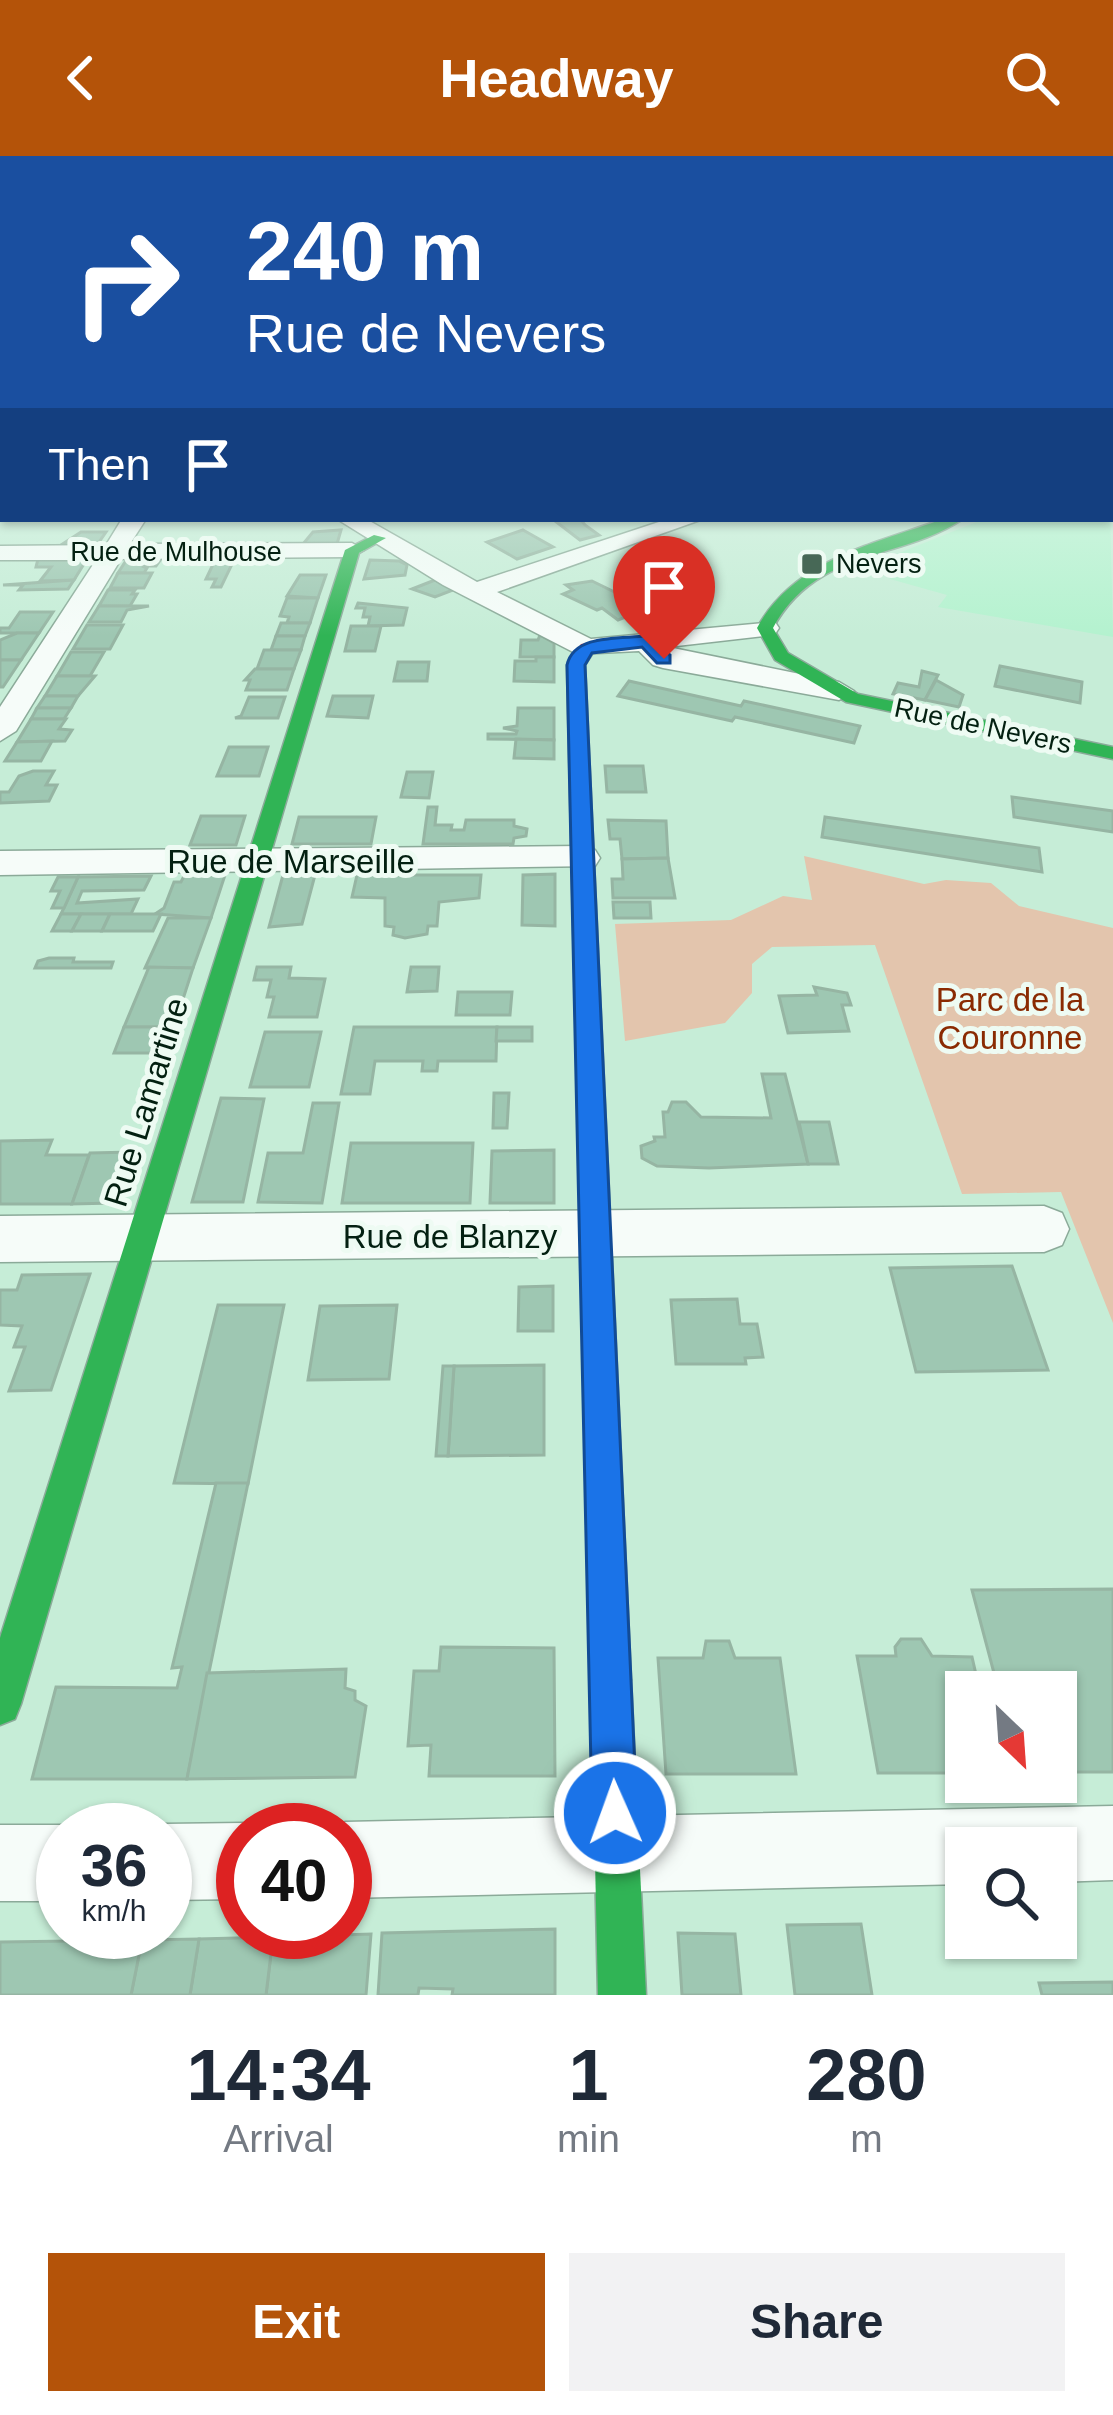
<!DOCTYPE html>
<style>
:root{--surface:#fff;--page:#f2f2f3;--text:#1f2937;--muted:#747a83;--accent:#b45309}
body{margin:0;font-family:Helvetica,sans-serif;background:var(--page);color:var(--text);height:100vh;display:flex;flex-direction:column;font-size:45px;white-space:nowrap}
*{box-sizing:border-box;margin:0}
p{font-size:39px;color:var(--muted)}
.icon{flex:none;width:66px;height:66px;fill:none;stroke:currentColor;stroke-width:2;stroke-linecap:round;stroke-linejoin:round}
.map{position:relative;height:1839px;overflow:hidden}
.panel{display:flex;flex-direction:column;background:var(--surface);flex:1}
.panel>*{flex:none}
.banner{position:absolute;left:0px;top:0px;width:1113px;height:366px;box-shadow:0 3px 9px #0004;background:#1a4fa0;color:#fff;overflow:hidden}
.needle{width:78px;rotate:155deg}
.tools{position:absolute;left:945px;top:1515px;display:grid;gap:24px}
.tools a{display:grid;place-items:center;width:132px;height:132px;border-radius:0px;background:var(--surface);box-shadow:0 3px 9px #0004;font-size:60px}
.speed{position:absolute;left:36px;top:1647px;display:flex;gap:24px;font-size:60px;font-weight:700;text-align:center}
.speed>*{display:grid;place-content:center;width:156px;height:156px;border-radius:50%;background:var(--surface);box-shadow:0 3px 9px #0004;line-height:1}
.speed small{font-size:30px;font-weight:400}
.speed .limit{border:18px solid #d22;background:#fff;color:#111}
.pin{position:absolute;display:grid;place-items:center;width:102px;height:102px;color:#fff;margin:-123px -51px;border-radius:50% 50% 50% 0;rotate:-45deg;box-shadow:0 0 12px #0007}
.pin .icon{rotate:45deg}
.me{position:absolute;width:132px;margin:-66px;rotate:358deg;stroke-linejoin:round;filter:drop-shadow(0 0 9px #0008)}
.turn{display:flex;align-items:center;gap:42px;height:252px;padding:0 48px;font-size:54px}
.turn .icon{width:156px;height:156px;stroke-width:2.5}
.turn b{display:block;font-size:84px;line-height:102px}
.then{display:flex;align-items:center;height:114px;padding:0 48px;background:#0003;gap:24px;font-size:45px}
.eta{display:flex;justify-content:space-evenly;align-items:center;height:204px;text-align:center}
.eta b{font-size:72px;font-weight:600;line-height:84px}
.button{display:flex;gap:24px;margin-top:auto;padding:24px 48px}
.button a{flex:1;height:138px;border-radius:0px;background:var(--accent);color:#fff;font-size:48px;font-weight:600;line-height:138px;text-align:center}
.button a+a{background:var(--page);color:var(--text)}
header{display:flex;justify-content:space-between;align-items:center;height:156px;padding:0 48px;background:var(--accent);color:#fff;font-size:54px;font-weight:600}
.map>svg:first-child{display:block}
</style>
<header><svg class="icon" aria-label="back" viewBox="0 0 24 24"><path d="M15 5l-7 7 7 7"/></svg>Headway<svg class="icon" aria-label="search" viewBox="0 0 24 24"><circle cx="10" cy="10" r="6"/><path d="M15 15l6 6"/></svg></header>
<div class="map">
<svg width="1113" height="1839" viewBox="0 0 1113 1839">
<rect width="100%" height="100%" fill="#c6edd7"/>
<path fill="#b4f2cf" d="M1110,355L1113,481L938,451L947,439L890,423L878,409H869L984,363H1110Z"/>
<path fill="#e3c5ad" d="M804,700L924,728L946,724L991,727L1019,750L1113,772V1167L1061,1036L962,1038L875,789L772,791L752,808V837L725,867L625,885L615,768L731,764L783,740L812,744Z"/>
<g fill="#9ec7b2" stroke="#96b5a3" stroke-width="3">
<path d="M580,363L585,369L599,379L580,384L555,365Z"/>
<path d="M341,374L337,388H303L313,376Z"/>
<path d="M523,374L553,391L517,403L487,386Z"/>
<path d="M81,376H106L97,389H61Z"/>
<path d="M216,402H235L221,431H212L216,423H206Z"/>
<path d="M38,403H87L74,424L40,425L51,411H36Z"/>
<path d="M127,403H161L156,410H142L147,412L144,417H118Z"/>
<path d="M370,404L399,405L407,409L405,419L364,423Z"/>
<path d="M118,417H152L144,432H110Z"/>
<path d="M300,419H326L318,442L287,440Z"/>
<path d="M74,424L68,433L19,434L23,429H3Z"/>
<path d="M435,424L453,434L435,441L412,433Z"/>
<path d="M592,425L629,443L655,432L676,441L618,464L602,452L597,454L563,438L573,434L566,429Z"/>
<path d="M108,434H135L132,438H137L130,450H99Z"/>
<path d="M287,442H318L310,467H287L289,461L280,460Z"/>
<path d="M358,447L407,452L403,469L368,470L370,461H363L365,452H356Z"/>
<path d="M99,450H149L127,454L121,466H89Z"/>
<path d="M20,456H53L39,477H0V472H9Z"/>
<path d="M281,467H310L305,480H276Z"/>
<path d="M87,469H123L110,493H73Z"/>
<path d="M351,470H381L375,495H345Z"/>
<path d="M17,477H39L21,504H0V484Z"/>
<path d="M540,479L554,487V501H520L521,484H538Z"/>
<path d="M276,480H305L301,494H271Z"/>
<path d="M264,494H301L294,513H257Z"/>
<path d="M71,496H104L90,520H57Z"/>
<path d="M536,501H554V526L514,525L515,505H536Z"/>
<path d="M0,504H21L3,531H0Z"/>
<path d="M398,506H429L427,525H394Z"/>
<path d="M1000,510L1082,526L1080,547L995,530Z"/>
<path d="M255,513H294L287,534H246L250,524H245Z"/>
<path d="M922,515L938,519L925,544L893,538L898,527L919,531Z"/>
<path d="M57,520H95L78,540H45Z"/>
<path d="M936,524L963,539L959,551L925,544Z"/>
<path d="M629,525L741,550L744,545L860,570L854,587L735,561L732,565L618,540Z"/>
<path d="M45,540H78L71,552H37Z"/>
<path d="M333,540H373L368,562L327,560Z"/>
<path d="M249,541H285L278,562H235L241,560Z"/>
<path d="M37,552H71L64,563H31Z"/>
<path d="M518,552H554V584L488,583V578H516L517,575L503,572L517,570Z"/>
<path d="M31,563H66L59,573L72,574L65,585L17,586Z"/>
<path d="M516,583L554,584V603L514,602Z"/>
<path d="M52,585L41,605H5L17,586Z"/>
<path d="M229,591H268L259,620H217Z"/>
<path d="M605,610H643L646,636H607Z"/>
<path d="M33,615H54L46,629H57L49,645L0,647V636H9L19,620Z"/>
<path d="M407,616H433L429,642L401,641Z"/>
<path d="M1012,641L1113,655V676L1014,661Z"/>
<path d="M428,651H437L435,669H452L451,674H464L466,664H514V670L527,673L526,680L514,682L513,688H423Z"/>
<path d="M201,660H245L236,689H190Z"/>
<path d="M299,661H376L371,688H292Z"/>
<path d="M825,661L1039,692L1042,716L822,681Z"/>
<path d="M608,664L666,665L668,702L622,703L620,683H610Z"/>
<path d="M668,702L675,742H613L612,723H623L622,703Z"/>
<path d="M555,718V770L522,769L523,719Z"/>
<path d="M225,719L211,762L155,758L164,752L174,726H181L184,720Z"/>
<path d="M283,719H315L302,768L269,771Z"/>
<path d="M357,719H481L479,742L439,746L437,770H428L427,778L405,782L393,779L394,771L385,770V742L352,741Z"/>
<path d="M151,720L144,734L82,735L77,747L138,743L131,758H61L78,721Z"/>
<path d="M58,721H78L64,752H52L60,735H51Z"/>
<path d="M613,746H650L651,762H614Z"/>
<path d="M61,758H81L72,775H52Z"/>
<path d="M81,758H110L102,775H72Z"/>
<path d="M110,758H161L153,775H102Z"/>
<path d="M168,762H211L193,812H145Z"/>
<path d="M49,802H74L73,806H113L111,812H35L38,805Z"/>
<path d="M149,811L193,812L174,871H124Z"/>
<path d="M257,811H291L289,822L325,823L317,861H269L274,841H267L271,824H254Z"/>
<path d="M411,811H439L437,835L407,836Z"/>
<path d="M814,831L847,837L851,849H842L849,875L788,877L779,840L817,839Z"/>
<path d="M458,836H512L510,859H456Z"/>
<path d="M124,871H174L165,897H114Z"/>
<path d="M354,871H497L496,905H438L437,915H422L423,905H375L370,938H341Z"/>
<path d="M497,871H532V885H496Z"/>
<path d="M265,876H321L309,931H250Z"/>
<path d="M762,918H785L808,1008L709,1012L657,1010L642,1002L641,990L655,985L654,981H665L663,956H668L672,946H686L701,961L771,962Z"/>
<path d="M494,937H509L507,972H493Z"/>
<path d="M221,942L264,943L243,1046H192Z"/>
<path d="M313,947H339L322,1047L258,1046L268,997H303Z"/>
<path d="M799,966H829L838,1008H808Z"/>
<path d="M52,984L46,999H89L72,1048H0V985Z"/>
<path d="M351,987H473L470,1047H342Z"/>
<path d="M554,994V1047H490L492,995Z"/>
<path d="M132,996L114,1047L72,1048L90,997Z"/>
<path d="M1012,1110L1048,1214L916,1216L890,1112Z"/>
<path d="M90,1118L51,1234L9,1235L25,1191H14L22,1170L0,1169V1134H17L22,1119Z"/>
<path d="M553,1130V1175H518L519,1131Z"/>
<path d="M737,1143L740,1168H757L763,1201L745,1202L746,1208H676L671,1144Z"/>
<path d="M218,1149H284L248,1328L174,1327Z"/>
<path d="M397,1149L389,1223L308,1224L320,1150Z"/>
<path d="M544,1209V1299L448,1300L454,1210Z"/>
<path d="M443,1210H454L448,1300H436Z"/>
<path d="M216,1327H248L187,1623H32L56,1531L177,1532L182,1511L172,1512Z"/>
<path d="M1113,1433V1616H1056V1536H999L972,1434Z"/>
<path d="M901,1483H921L932,1500L972,1501L980,1536H966V1617H878L857,1500H896L895,1491Z"/>
<path d="M706,1485H729L735,1502H780L796,1618H666L658,1502H703Z"/>
<path d="M441,1491L554,1492L555,1620H429L431,1589L408,1590L414,1515H439Z"/>
<path d="M346,1513L345,1532L355,1535V1544L366,1550L355,1621L187,1623L207,1517Z"/>
<path d="M861,1768L872,1839H795L787,1769Z"/>
<path d="M555,1773V1839H452L453,1833L419,1832L418,1839H378L382,1777Z"/>
<path d="M678,1777L735,1778L741,1839H682Z"/>
<path d="M371,1778L366,1839H266L273,1781Z"/>
<path d="M273,1781L266,1839H190L199,1783Z"/>
<path d="M199,1783L190,1839H131L142,1784Z"/>
<path d="M142,1784L131,1839H0V1786Z"/>
<path d="M1113,1826V1839H1042L1039,1827Z"/>
</g>
<g fill="none" stroke-linecap="round" stroke-linejoin="round">
<defs>
<g id="street">
<rect x="0" y="227" width="3" height="12"/>
<path d="M0,292H3L0,305Z"/>
<path d="M1110,341L1113,342V356L1110,355Z"/>
<path d="M122,363H146L130,388L352,387L364,394L352,401L121,403L16,575L0,585V551L96,404H0V390L106,389Z"/>
<path d="M337,363H366L477,426L668,363H703L497,436L591,483L775,466L779,472L775,478L765,480L668,491L839,526L854,535L839,544L663,512L653,509L639,495L577,498L443,429Z"/>
<path d="M582,690L595,694L600,702L595,710L0,719V695Z"/>
<path d="M1044,1050L1062,1057L1069,1073L1062,1089L1044,1096L0,1106V1060Z"/>
<path d="M1113,1650V1724L1056,1726V1692H966V1728L345,1742V1674H327L345,1666Z"/>
<path d="M243,1667L259,1674H243V1743L165,1744V1674H151L165,1668Z"/>
<path d="M0,1669H63L74,1674H63V1745H0Z"/>
</g>
<g id="fast">
<path d="M943,363H963C900,405 816,392 773,472L788,497L858,538L1113,591V603L846,546L775,504L757,472C795,403 874,388 943,363Z"/>
<path d="M374,379L386,382L359,397L21,1548L15,1563L0,1569V1482L345,394Z"/>
<path d="M611,1504L625,1510L631,1524L646,1839H598L591,1524L597,1510Z"/>
</g>
<path id="slow" d="M595,1046L606,1050L610,1059L631,1524L625,1538L611,1544L597,1538L591,1524L580,1059L584,1050Z"/>
<path id="jam" d="M587,487L596,492L585,509L610,1059L606,1068L595,1072L584,1068L580,1059L567,509L581,488Z"/>
</defs>
<use href="#street" stroke="#8baa99" stroke-width="3"/>
<use href="#fast" stroke="#8baa99" stroke-width="3"/>
<use href="#slow" stroke="#8baa99" stroke-width="3"/>
<use href="#jam" stroke="#8baa99" stroke-width="3"/>
<use href="#street" fill="#f6fcf9" fill-rule="evenodd"/>
<use href="#fast" fill="#30b455" fill-rule="evenodd"/>
<use href="#slow" fill="#ff9f0a" fill-rule="evenodd"/>
<use href="#jam" fill="#e5322d" fill-rule="evenodd"/>
</g>
<linearGradient id="sky" x2="0" y2="1"><stop stop-color="#74bce1"/><stop offset="0.46" stop-color="#e5f7ed"/><stop offset="1" stop-color="#e5f7ed" stop-opacity="0"/></linearGradient>
<rect width="1113" height="480" fill="url(#sky)"/>
<path fill="#1a73e8" stroke="#114b97" stroke-width="3" d="M646,480L670,499V507H657L642,491L592,497L585,509L637,1657L630,1673L615,1679L599,1673L592,1657L567,509C574,478 619,483 646,480Z"/>
<rect fill="#476856" stroke="#eefbf3" stroke-width="4.5" x="800" y="396" width="24" height="24" rx="6"/>
<g text-anchor="middle" dominant-baseline="central" stroke-width="10" stroke-linejoin="round" paint-order="stroke">
<g font-size="27" fill="#032011" stroke="#eefbf3">
<text x="176" y="396">Rue de Mulhouse</text>
<text transform="translate(983 570) rotate(12)">Rue de Nevers</text>
</g>
<g font-size="27" fill="#032011" stroke="#eefbf3" text-anchor="start">
<text x="836" y="408">Nevers</text>
</g>
<g font-size="33" fill="#032011" stroke="#eefbf3">
<text x="291" y="705">Rue de Marseille</text>
<text transform="translate(146 946) rotate(-73)">Rue Lamartine</text>
<text x="450" y="1080">Rue de Blanzy</text>
</g>
<g font-size="33" fill="#8a2a02" stroke="#eefbf3">
<text x="1010" y="843">Parc de la<tspan x="1010" dy="38">Couronne</tspan></text>
</g>
</g>
</svg>
<div class="tools">
<a><svg class="needle" viewBox="-14 -14 28 28"><path d="M0-13l5 13h-10z" fill="#e53935"/><path d="M0 13l5-13h-10z" fill="#747a83"/></svg></a>
<a><svg class="icon" aria-label="search" viewBox="0 0 24 24"><circle cx="10" cy="10" r="6"/><path d="M15 15l6 6"/></svg></a>
</div>
<div class="speed"><div>36<small>km/h</small></div><div class="limit">40</div></div>
<div class="pin" style="left:664px;top:503px;background:#d93025"><svg class="icon" aria-label="arrive" viewBox="0 0 24 24"><path d="M6 21V4h12l-3 4 3 4H6"/></svg></div>
<svg class="me" style="left:615px;top:1657px" viewBox="-20 -20 40 40"><circle r="17" fill="#1a73e8" stroke="#fff" stroke-width="3"/><path d="M0-11L8 9 0 5-8 9z" fill="#fff"/></svg>
<div class="banner">
<div class="turn"><svg class="icon" aria-label="right" viewBox="0 0 24 24"><path d="M7 20v-9h11M14 6l5 5-5 5"/></svg><div><b>240 m</b>Rue de Nevers</div></div>
<div class="then">Then<svg class="icon" aria-label="arrive" viewBox="0 0 24 24"><path d="M6 21V4h12l-3 4 3 4H6"/></svg></div>
</div>
</div>
<section class="panel">
<div class="eta">
<div><b>14:34</b><p>Arrival</p></div>
<div><b>1</b><p>min</p></div>
<div><b>280</b><p>m</p></div>
</div>
<div class="button"><a>Exit</a><a>Share</a></div>
</section>
